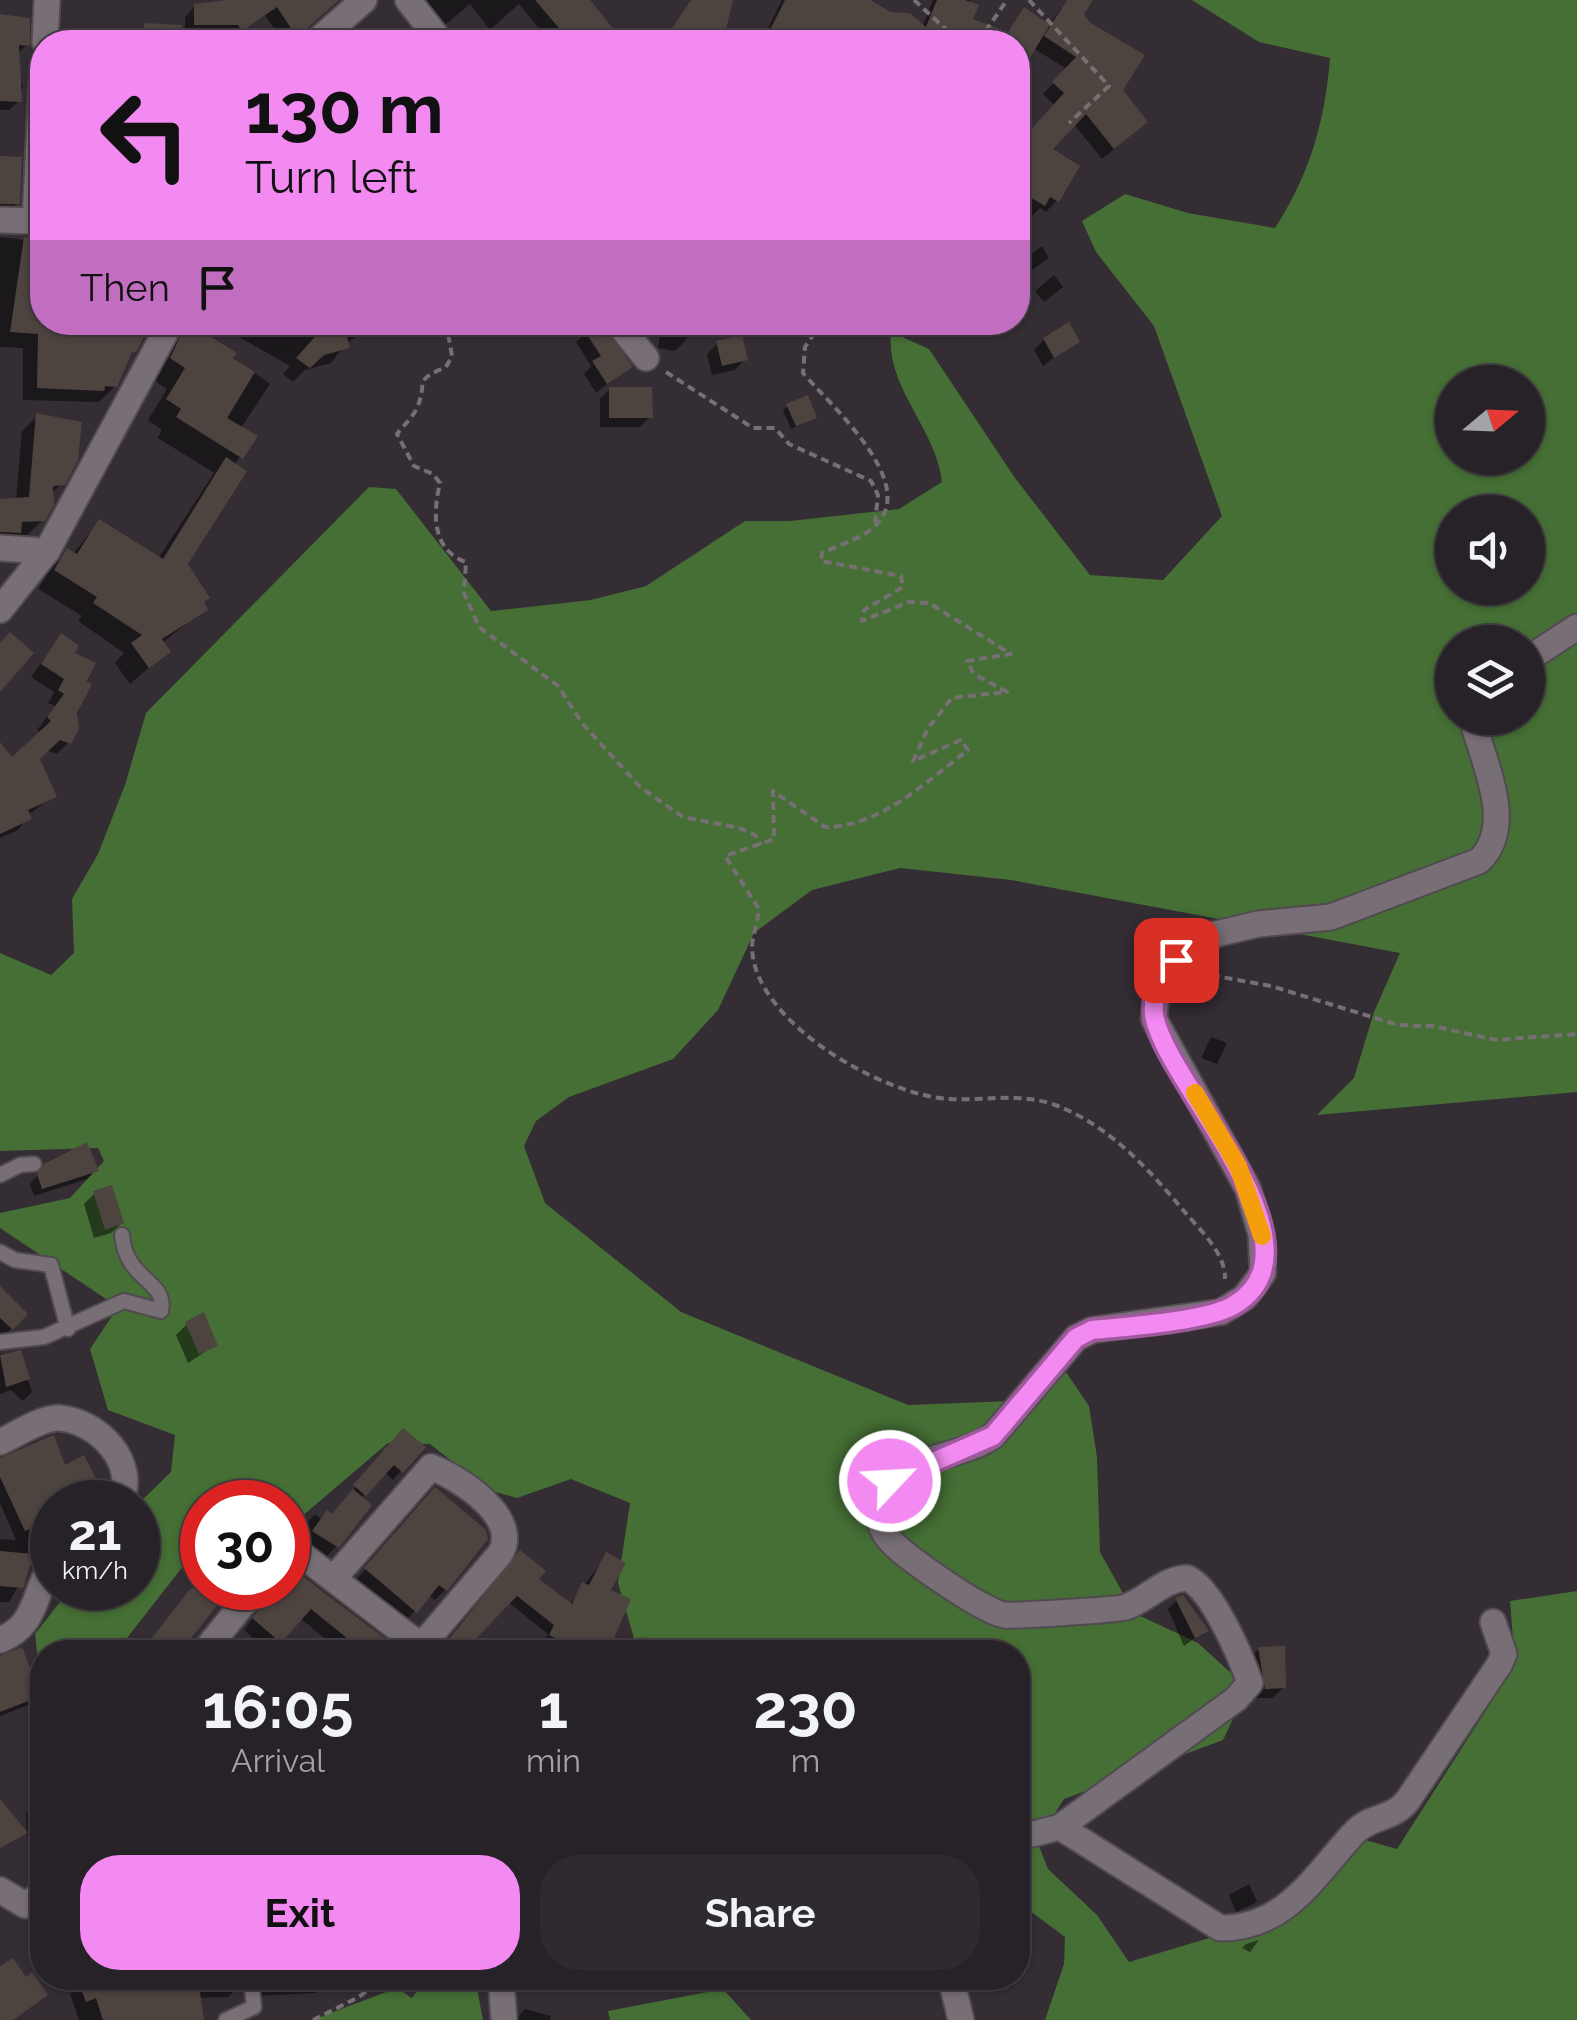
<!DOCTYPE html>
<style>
:root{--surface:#272227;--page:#2f2a2f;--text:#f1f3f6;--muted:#a4a4a7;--line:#433f44;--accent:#f38af1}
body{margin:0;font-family:Raleway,sans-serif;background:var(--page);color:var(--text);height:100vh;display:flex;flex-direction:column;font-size:38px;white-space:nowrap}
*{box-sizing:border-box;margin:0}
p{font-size:32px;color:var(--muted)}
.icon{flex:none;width:55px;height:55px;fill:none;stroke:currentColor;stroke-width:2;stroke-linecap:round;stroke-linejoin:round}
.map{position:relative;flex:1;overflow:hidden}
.panel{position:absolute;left:30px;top:1640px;width:1000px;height:350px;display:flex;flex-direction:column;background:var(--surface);border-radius:40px;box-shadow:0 2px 8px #0004,0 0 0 2px var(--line)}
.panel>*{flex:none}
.hud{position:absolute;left:30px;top:30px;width:1000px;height:305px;border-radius:40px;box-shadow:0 2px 8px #0004,0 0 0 2px var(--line);background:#f38af1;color:#111;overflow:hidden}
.needle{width:65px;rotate:71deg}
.tools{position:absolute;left:1435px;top:365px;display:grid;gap:20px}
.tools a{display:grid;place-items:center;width:110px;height:110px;border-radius:50%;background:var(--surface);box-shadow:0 2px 8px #0004,0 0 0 2px var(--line);font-size:50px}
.speed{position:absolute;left:30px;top:1480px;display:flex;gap:20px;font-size:50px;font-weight:700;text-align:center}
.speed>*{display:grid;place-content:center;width:130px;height:130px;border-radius:50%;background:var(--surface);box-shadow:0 2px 8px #0004,0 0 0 2px var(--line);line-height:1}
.speed small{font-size:25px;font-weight:400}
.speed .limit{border:15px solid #d22;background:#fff;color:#111}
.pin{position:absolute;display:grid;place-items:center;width:85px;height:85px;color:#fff;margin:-42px;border-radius:20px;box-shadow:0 5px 15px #0006}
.me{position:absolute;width:110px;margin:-55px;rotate:65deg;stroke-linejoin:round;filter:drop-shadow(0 0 8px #0008)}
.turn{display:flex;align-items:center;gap:35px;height:210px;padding:0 50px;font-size:45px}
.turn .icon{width:130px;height:130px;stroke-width:2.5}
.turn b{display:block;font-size:70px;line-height:85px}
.then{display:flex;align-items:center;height:95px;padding:0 50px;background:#0003;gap:20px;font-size:38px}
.eta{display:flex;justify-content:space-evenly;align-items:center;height:170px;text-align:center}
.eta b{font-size:60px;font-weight:700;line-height:70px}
.cta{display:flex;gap:20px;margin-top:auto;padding:20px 50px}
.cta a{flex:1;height:115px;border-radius:40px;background:var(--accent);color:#111;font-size:40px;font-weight:700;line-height:115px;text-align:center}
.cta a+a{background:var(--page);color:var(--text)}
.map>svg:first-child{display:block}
</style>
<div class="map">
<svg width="1577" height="2020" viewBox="0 0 1577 2020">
<rect width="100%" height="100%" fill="#342d34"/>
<g fill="#456f34" fill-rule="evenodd">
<path d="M1192,0H1577V1092L1317,1115L1354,1078L1374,1012L1400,953L1011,880L900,868L812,890L754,933L718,1010L673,1059L569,1097L536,1121L524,1146L545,1203L681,1312L908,1405L1034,1400L1066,1372L1089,1406L1097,1457L1100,1552L1134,1613L1198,1643L1231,1673L1241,1702L1223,1740L1064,1799L1037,1841L1048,1869L1097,1915L1129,1962L1226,1933L1365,1840L1397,1849L1515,1665L1510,1601L1577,1591V2020H1045L1064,1964L1065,1937L1018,1902V1652H638L618,1583L630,1503L571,1479L517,1498L488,1490L430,1444L388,1443L294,1523L288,1519V1502H202V1542L116,1652H42V1696L35,1634L71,1588H138V1504L171,1472L175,1435L108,1410L90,1349L118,1307L0,1228V1213L70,1198L104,1161L98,1148L0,1151V953L51,975L74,953L72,899L98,854L125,785L146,713L369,487L396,489L491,611L591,600L646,586L745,521H790L899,509L942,482C936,428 885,387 891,332L929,349L1015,478L1090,575L1163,580L1222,516L1154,326L1096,252L1082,221L1125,194L1188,213L1275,228C1310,174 1325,121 1330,58L1259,42ZM1452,382H1528V458H1452ZM1452,512H1528V588H1452ZM1452,642H1528V718H1452Z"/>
<path d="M427,1978H475L483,2020H312L397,1988L412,1998Z"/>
<path d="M723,1989L751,2020H610L608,2011Z"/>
</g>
<g fill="#0007">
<path d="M231,0H337L300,33H277L265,15L238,34L185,35V17L195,6Z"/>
<path d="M424,0H587L617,38L613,42H550L519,4L490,30L470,4L445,25Z"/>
<path d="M782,0H867L922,27L933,0H970V21L1006,34L1024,11L1048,27L1067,0H1082L1081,14L1120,90L1134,133L1102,159L1073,123L1049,150L1057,200L1046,212L1040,208L1032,216L1018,209V137L1024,140L1055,106L1043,94L1067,69L1033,48L1018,67V42H761Z"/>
<path d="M0,20L27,45L16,55V83L23,84L19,101L9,110H0Z"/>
<path d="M146,26L179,27V42H130Z"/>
<path d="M501,30L512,42H486Z"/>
<path d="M0,160L17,203L2,218H0Z"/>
<path d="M0,237L42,242V285H36L33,317L42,318V322H152L126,358L115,386L99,402L23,400V348L0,347Z"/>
<path d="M1042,246L1049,258L1029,272L1022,261Z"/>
<path d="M1054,275L1063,287L1044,302L1035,291Z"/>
<path d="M213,322H311L306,331L332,322H369L370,327L346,344L331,363L305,370L293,382L283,374L290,366Z"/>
<path d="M618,322H688L686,340L675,351L658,348L660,335L629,334Z"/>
<path d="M187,324L270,384L241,428L254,437L234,465L185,564L205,609L162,643L168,651L130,684L115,663L124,653L78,621L82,616L38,589L50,569L68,551L73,554L99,522L158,559L214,473L158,438L162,430L148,420L167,389L152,379L168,344Z"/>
<path d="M586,332L629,367L596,393L584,374L591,366L576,342Z"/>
<path d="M1044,340L1077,341L1043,366L1034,350Z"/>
<path d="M718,343L745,359L735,370L712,375L707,354Z"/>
<path d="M610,389L650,417L640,427H600V399Z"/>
<path d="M788,406L814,417L791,429L783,410Z"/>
<path d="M37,416L62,483L51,494L43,520L27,535H16L0,547V501L16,500L22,431Z"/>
<path d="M61,636L71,654L93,664L69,742L57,754L46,750L37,759L54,796L28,815L18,830L0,838V746L12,761L41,733L37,730L55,706L48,703L54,692L31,677Z"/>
<path d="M1211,1037L1227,1043L1217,1064L1201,1058Z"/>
<path d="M46,1166L96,1170L87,1179L34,1196L30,1184Z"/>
<path d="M94,1194L122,1223L111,1233L94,1238L84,1204Z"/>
<path d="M0,1291L12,1328L0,1339Z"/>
<path d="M187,1324L215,1345L188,1363L176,1335Z"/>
<path d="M19,1353L32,1392L23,1401L11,1390L0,1394V1354Z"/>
<path d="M395,1439L422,1447L393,1480L384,1472L361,1498L337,1546L327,1556L296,1536L315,1514L322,1519L331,1517Z"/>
<path d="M0,1459L64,1469L100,1493L89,1502H52L49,1552L34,1515L27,1571L9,1602H0V1539L16,1540L0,1503Z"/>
<path d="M425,1500L485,1538L445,1590L435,1600L428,1595L405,1622L356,1580Z"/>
<path d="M607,1555L611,1652H550L552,1649L543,1644L548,1634L508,1602L460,1652L444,1647L512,1561L569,1605Z"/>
<path d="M293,1572L392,1647L387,1652H341L300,1618L269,1652L244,1630L263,1604L259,1590L288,1588Z"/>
<path d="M202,1575V1588H231L177,1652H132L151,1640Z"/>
<path d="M1178,1599L1206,1630L1184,1646L1168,1609Z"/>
<path d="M1259,1649L1283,1688L1273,1698H1255L1249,1659Z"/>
<path d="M0,1658L38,1695L28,1705L0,1716Z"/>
<path d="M37,1802H42V1851L36,1852L33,1834L27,1837L26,1813Z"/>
<path d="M1249,1884L1257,1902L1236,1912L1229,1895Z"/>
<path d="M1259,1940L1250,1952L1242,1948L1246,1944Z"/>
<path d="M97,1978H239V1986L228,1997L199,1998L202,2020H79L70,1994L80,1984Z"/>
<path d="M239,1978H331L315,1993L253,1996L250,1983Z"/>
<path d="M525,2009L551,2016L550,2020H515Z"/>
</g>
<g fill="#4e443f">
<path d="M227,0H339L305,30L300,42L277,7L242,31L238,25H194V4Z"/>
<path d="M535,0H590L624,42H571Z"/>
<path d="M691,0H733L726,29L746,42H663Z"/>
<path d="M785,0H870L891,12L910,13L926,27L937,0H965L979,5L973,19L1008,32L1024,7L1050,25L1018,77V42H764Z"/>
<path d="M1067,0H1093L1084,14L1089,22L1145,55L1123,90L1148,122L1114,149L1086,114L1053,149L1080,166L1059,202L1050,197L1045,206L1018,190V144L1064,93L1052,82L1076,57L1044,36Z"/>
<path d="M0,14L30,18V46L19,45L22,102L0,101Z"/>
<path d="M144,23L182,25V42H144Z"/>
<path d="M0,156L22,157L20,204H0Z"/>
<path d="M24,237L42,238L36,315L42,316V322H152L136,352H132L117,387L105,386L104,391L37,388L38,334L10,332Z"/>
<path d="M187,322L237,353L233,358L255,372L227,418L258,436L243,459L176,417L181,409L166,399L185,368L170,358Z"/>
<path d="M328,322H343L350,348L324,355L310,368L296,358Z"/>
<path d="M596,322H601L633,367L607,384L592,361L601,356L584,330Z"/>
<path d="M1069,322L1080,342L1054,358L1043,338Z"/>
<path d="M742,335L748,360L722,366L716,341Z"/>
<path d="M609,387H652L653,418H609Z"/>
<path d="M808,395L817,418L796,426L786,404Z"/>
<path d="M36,413L82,422L78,460L65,485L53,486L54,505L45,521L22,522L21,533L0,532V499L29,497Z"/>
<path d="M226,457L247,471L188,564L210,598L204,602L208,610L162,639L171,652L149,668L131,643L142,635L93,603L97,597L54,570L67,548L77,554L99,519L163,559Z"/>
<path d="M10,632L34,653L0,692V643Z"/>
<path d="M61,633L79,646L75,653L96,663L87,681L92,684L77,713L79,729L71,744L60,740L40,759L57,797L28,810L32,819L0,834V742L12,757L51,721L47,717L64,694L58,690L64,679L41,664Z"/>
<path d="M87,1142L99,1171L42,1189L37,1174L44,1164Z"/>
<path d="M112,1185L124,1223L105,1230L93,1191Z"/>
<path d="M0,1286L28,1314L13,1330L0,1318Z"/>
<path d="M204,1312L218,1346L199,1354L185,1322Z"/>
<path d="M21,1350L30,1379L6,1387L0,1355Z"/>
<path d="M403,1428L426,1447L403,1473L394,1465L366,1496L353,1485Z"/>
<path d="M54,1435L65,1465L84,1455L103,1493L84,1502H52V1519L25,1531L0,1477V1458Z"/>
<path d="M435,1487L486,1530L488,1539L447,1591L439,1585L417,1613L364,1568Z"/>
<path d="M353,1489L372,1505L339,1548L312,1531L327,1510L332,1514Z"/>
<path d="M520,1550L546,1571L539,1579L572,1604L582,1582L589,1585L606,1552L626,1563L611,1590L631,1599L608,1652H552L559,1640L549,1635L554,1625L517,1596L465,1650L450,1638Z"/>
<path d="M0,1551L34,1554L23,1588L0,1586Z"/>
<path d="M293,1568L323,1592L403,1652H364L311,1609L281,1643L252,1618L276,1588H288Z"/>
<path d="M191,1588H231L180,1652H141Z"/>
<path d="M1183,1595L1209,1631L1195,1638L1175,1598Z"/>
<path d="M1285,1646L1286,1688L1265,1689L1258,1647Z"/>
<path d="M22,1647L41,1696L0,1712V1656Z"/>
<path d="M0,1799L28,1833L0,1848Z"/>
<path d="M13,1958L26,1977L32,1972L48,1995L13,2020H0V1966Z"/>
<path d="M90,1978H198L204,2020H103L96,1998L86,2002L78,1981Z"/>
</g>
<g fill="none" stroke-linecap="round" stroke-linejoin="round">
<defs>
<g id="lane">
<path d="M0,1175L20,1165L34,1164"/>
<path d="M0,1252L15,1260L51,1265L68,1329"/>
<path d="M0,1342L44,1337L124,1301L161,1311C167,1279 126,1282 122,1235"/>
<path d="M637,1652L642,1646"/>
<path d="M226,2020L254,2007L251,1978"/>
</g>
<g id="street">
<path d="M408,0L441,42"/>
<path d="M45,42L47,0"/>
<path d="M316,42L364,0"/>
<path d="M0,220L42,221"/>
<path d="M35,221L42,82"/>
<path d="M617,322L646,358"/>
<path d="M0,548L47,551"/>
<path d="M0,610L47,551L171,322"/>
<path d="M1528,659L1577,627"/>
<path d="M0,1442C16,1435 42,1417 59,1418C99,1421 139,1464 120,1502"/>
<path d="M288,1551L294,1549L417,1643L423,1644L500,1554C522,1518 460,1478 431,1467L333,1579"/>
<path d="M0,1640C38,1625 33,1593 52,1564"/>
<path d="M204,1652L256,1588"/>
<path d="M1060,1827L1220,1928C1287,1929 1316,1873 1356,1831C1372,1815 1393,1820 1408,1800L1499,1665L1504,1654L1493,1622"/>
<path d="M1018,1830L1033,1834L1060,1827L1236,1699L1250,1683C1241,1657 1212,1588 1187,1578C1163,1579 1148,1599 1126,1607C1117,1610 1014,1616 1004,1615C984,1612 903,1556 889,1539C876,1524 875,1498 889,1483C914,1455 963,1457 993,1436L1076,1338L1092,1330L1221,1312L1245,1297L1263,1273L1261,1234L1248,1189L1154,1019L1157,986L1176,960L1216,934L1258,924L1331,917L1479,861C1517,825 1482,760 1472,718"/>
<path d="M0,1890L25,1905L42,1894"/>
<path d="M501,1978L504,2020"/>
<path d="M951,1978L961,2020"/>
</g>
</defs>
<use href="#lane" stroke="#514a50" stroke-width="18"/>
<use href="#street" stroke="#514a50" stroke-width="29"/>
<g stroke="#767075" stroke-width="4" stroke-dasharray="8 5" stroke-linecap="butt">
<path d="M914,0L960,42"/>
<path d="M1029,0L1109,86L1069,123"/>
<path d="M978,42L1007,0"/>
<path d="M446,322L452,356L446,367C411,382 429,380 417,408C413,417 403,426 397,434L414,466L433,474L440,483C433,512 431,550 466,562L464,593L479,627L558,686L582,723L640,787L683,817L739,828L755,835L761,845"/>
<path d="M822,322L805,347L803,373C830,405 919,482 876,525C864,538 838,545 822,553L821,561L901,576L903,587L864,610L862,621L909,602L929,603L1011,654L967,661L974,674L1007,692L952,698L928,728L913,761L961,740L968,750C926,782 880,827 825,827L773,791L774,839L725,856L759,909C758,921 753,934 752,946C752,1022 884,1096 950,1099C987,1101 1018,1092 1055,1105C1107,1124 1148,1168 1183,1210C1199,1229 1226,1253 1225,1279"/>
<path d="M666,372L753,428H775L789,444L871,481L878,495L875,523"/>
<path d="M1199,973L1271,986L1398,1025L1433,1026L1496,1040L1577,1034"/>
<path d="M313,2020L359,1997L383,1978"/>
</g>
<use href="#lane" stroke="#776e76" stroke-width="14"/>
<use href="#street" stroke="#776e76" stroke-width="25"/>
</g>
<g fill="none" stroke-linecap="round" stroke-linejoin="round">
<defs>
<path id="route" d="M890,1481L993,1436L1076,1338L1092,1330C1124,1327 1209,1321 1234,1305C1333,1246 1162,1079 1154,1014C1152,991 1162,978 1176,960"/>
</defs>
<use href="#route" stroke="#9e5a9d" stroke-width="25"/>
<use href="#route" stroke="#f38af1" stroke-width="18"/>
<path stroke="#f59e0b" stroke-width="18" d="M1195,1093L1238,1166L1262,1236"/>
</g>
</svg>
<div class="tools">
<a><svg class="needle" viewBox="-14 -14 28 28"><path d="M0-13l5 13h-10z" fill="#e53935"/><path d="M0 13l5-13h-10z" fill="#a4a4a7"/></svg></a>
<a><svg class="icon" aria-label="sound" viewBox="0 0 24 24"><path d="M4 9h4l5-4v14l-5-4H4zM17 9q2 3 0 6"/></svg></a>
<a><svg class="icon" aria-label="layers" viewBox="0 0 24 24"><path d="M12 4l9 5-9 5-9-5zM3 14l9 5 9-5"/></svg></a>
</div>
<div class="speed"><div>21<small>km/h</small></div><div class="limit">30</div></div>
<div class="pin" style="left:1176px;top:960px;background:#d93025"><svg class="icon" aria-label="arrive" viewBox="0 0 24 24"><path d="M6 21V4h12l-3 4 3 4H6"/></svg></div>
<svg class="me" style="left:890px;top:1481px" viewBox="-20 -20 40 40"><circle r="17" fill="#f38af1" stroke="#fff" stroke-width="3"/><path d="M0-11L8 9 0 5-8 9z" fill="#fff"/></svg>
<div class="hud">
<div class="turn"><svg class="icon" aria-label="left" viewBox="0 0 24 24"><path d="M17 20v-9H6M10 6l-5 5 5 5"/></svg><div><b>130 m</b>Turn left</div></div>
<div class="then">Then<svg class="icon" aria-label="arrive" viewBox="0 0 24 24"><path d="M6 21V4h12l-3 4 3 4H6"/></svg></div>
</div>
<section class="panel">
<div class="eta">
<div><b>16:05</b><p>Arrival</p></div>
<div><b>1</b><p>min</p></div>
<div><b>230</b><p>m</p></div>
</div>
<div class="cta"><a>Exit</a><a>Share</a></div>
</section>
</div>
